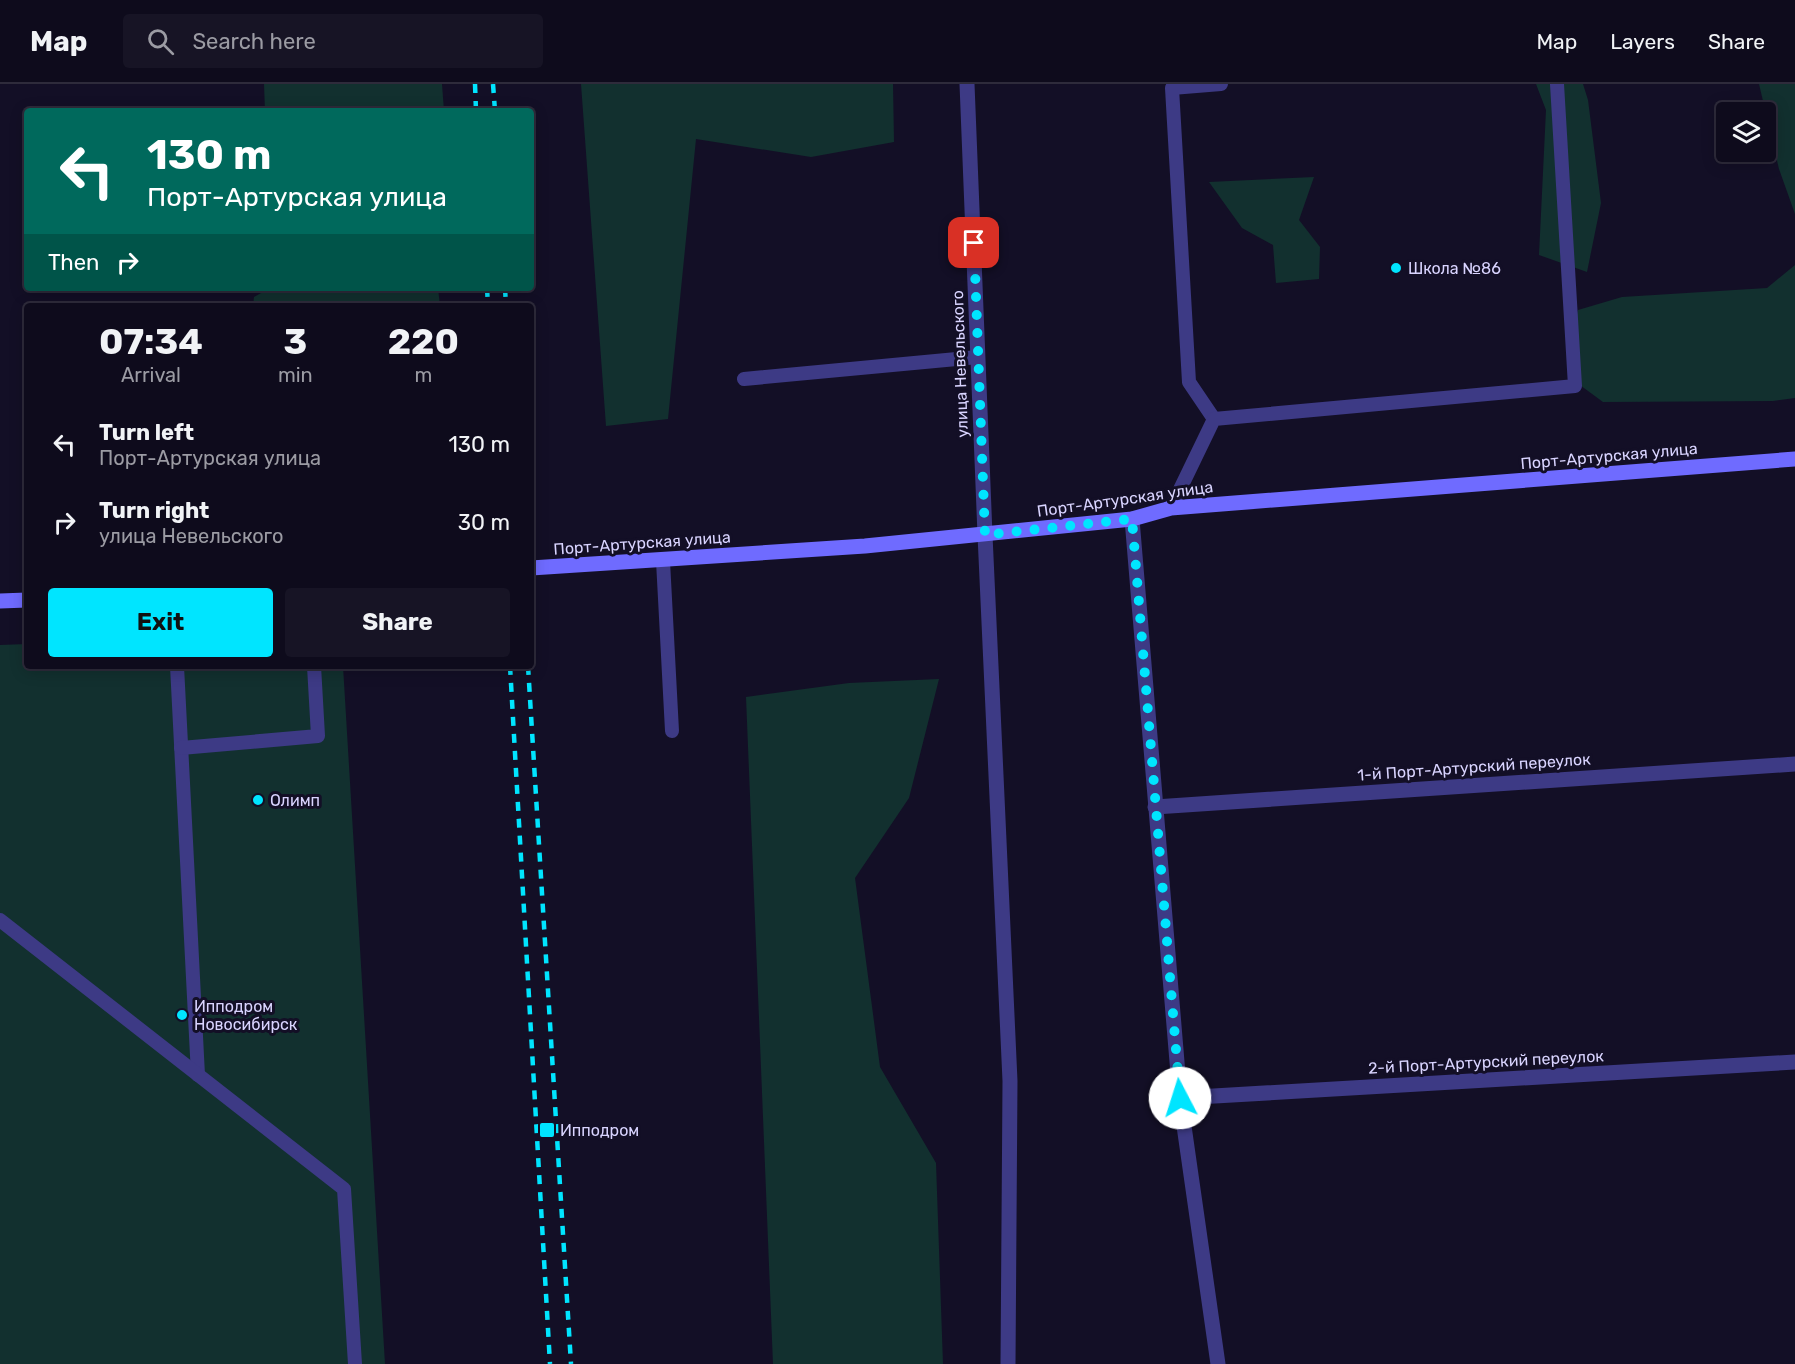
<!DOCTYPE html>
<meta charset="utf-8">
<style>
:root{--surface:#0e0b1c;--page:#171425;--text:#f1f3f6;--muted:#9b9ba3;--line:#2e2b3b;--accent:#00e5ff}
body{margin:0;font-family:Rubik,sans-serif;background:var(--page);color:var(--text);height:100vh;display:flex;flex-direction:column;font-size:22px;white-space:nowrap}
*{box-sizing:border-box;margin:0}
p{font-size:20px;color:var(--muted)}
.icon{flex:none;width:33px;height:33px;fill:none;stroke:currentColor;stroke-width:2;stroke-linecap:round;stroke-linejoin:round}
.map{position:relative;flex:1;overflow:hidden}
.side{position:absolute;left:24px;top:219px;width:510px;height:366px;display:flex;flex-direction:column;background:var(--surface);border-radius:6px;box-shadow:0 3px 15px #0003,0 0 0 2px var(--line)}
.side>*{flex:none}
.banner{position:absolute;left:24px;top:24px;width:510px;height:183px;border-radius:6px;box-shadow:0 3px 15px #0003,0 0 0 2px var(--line);background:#00695c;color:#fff;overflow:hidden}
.tools{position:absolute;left:1716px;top:18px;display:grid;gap:12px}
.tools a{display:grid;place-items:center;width:60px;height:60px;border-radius:6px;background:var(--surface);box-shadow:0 3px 15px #0003,0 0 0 2px var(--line);font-size:30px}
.pin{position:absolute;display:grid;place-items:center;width:51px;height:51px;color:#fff;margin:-26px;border-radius:12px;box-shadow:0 3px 9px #0006}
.me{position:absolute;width:66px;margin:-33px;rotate:355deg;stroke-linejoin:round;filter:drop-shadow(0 0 4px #0008)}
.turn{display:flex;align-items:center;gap:21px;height:126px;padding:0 24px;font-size:27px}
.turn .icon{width:78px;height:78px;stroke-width:2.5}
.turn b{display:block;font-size:42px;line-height:51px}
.then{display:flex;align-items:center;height:57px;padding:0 24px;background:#0003;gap:12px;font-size:22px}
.eta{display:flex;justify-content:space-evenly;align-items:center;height:102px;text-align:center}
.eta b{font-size:36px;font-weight:700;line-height:42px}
.button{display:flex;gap:12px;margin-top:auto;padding:12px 24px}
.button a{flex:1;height:69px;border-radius:6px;background:var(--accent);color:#111;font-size:24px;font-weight:700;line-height:69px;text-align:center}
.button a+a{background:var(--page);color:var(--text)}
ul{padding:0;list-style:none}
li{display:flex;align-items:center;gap:18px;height:78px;padding:0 24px}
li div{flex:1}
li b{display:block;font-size:22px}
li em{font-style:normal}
header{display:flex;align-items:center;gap:36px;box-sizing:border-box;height:84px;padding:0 30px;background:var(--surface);border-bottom:2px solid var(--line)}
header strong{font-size:28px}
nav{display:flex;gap:33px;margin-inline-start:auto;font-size:21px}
.search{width:420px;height:54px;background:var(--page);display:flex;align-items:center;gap:15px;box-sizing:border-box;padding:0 21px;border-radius:6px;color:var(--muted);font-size:22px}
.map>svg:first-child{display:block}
</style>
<header>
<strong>Map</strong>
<div class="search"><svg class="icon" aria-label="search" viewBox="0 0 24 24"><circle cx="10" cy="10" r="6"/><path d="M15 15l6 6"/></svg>Search here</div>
<nav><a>Map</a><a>Layers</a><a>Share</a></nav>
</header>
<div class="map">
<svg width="1795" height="1280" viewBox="0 0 1795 1280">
<rect width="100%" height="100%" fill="#130f26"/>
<g fill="#12302f">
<path d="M264,0H442L444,27H265Z"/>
<path d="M581,0H893L894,58L811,73L696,55L668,335L606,342Z"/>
<path d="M1536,0H1583L1588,16L1601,119L1587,188L1539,171L1546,26Z"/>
<path d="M1759,0H1795V130L1779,85Z"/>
<path d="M1314,93L1299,136L1320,163L1319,195L1276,199L1273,161L1242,144L1209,98Z"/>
<path d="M1795,181V314L1773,317L1603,318L1569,293V260L1578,226L1622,213L1767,204Z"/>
<path d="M270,204H438L440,222H253L254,213Z"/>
<path d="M27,560V582H343L385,1280H0V561Z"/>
<path d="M939,595L909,714L855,794L880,983L936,1079L943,1280H773L746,613L849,599Z"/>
</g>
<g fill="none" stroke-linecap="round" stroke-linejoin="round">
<g stroke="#3d3a85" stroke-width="14">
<path d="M744,295L978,273"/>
<path d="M1214,335L1189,298L1172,4L1221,0"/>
<path d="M1171,424L1214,335L1575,302L1557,0"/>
<path d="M663,477L672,647"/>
<path d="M177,582L198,991"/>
<path d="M181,664L318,652L314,582"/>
<path d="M0,836L344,1105L355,1280"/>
</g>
<g stroke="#3d3a85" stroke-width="15">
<path d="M967,0L985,451L1010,997L1008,1280"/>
<path d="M1132,435L1180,1014L1218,1280"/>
<path d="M1155,723L1795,680"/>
<path d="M1180,1014L1795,978"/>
</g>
<g stroke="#6f6bff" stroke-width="15">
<path d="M531,484L865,462L1132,435L1171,424L1795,375"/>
<path d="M0,517L27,516"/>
</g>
<g stroke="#00e5ff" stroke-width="4.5" stroke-dasharray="9 8" stroke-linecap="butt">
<path d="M475,0L476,27"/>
<path d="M493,0L495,27"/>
<path d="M487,204L488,222"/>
<path d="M505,204L506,222"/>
<path d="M510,582L550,1280"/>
<path d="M528,582L571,1280"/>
</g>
</g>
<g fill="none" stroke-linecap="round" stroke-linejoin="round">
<path stroke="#00e5ff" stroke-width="10" stroke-dasharray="0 18" d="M974,159L985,451L1132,435L1180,1014"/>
</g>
<g fill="#00e5ff" stroke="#130f26" stroke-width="2">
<circle cx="1396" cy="184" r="6"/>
<circle cx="258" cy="716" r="6"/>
<circle cx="182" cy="931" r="6"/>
<rect x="539" y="1038" width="16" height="16" rx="3"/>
</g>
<g text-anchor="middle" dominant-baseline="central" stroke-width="6" stroke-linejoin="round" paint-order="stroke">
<g font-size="16" fill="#d9d4ff" stroke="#130f26" text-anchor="start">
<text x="1408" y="184">Школа №86</text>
<text x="270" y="716">Олимп</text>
<text x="194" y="922">Ипподром<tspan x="194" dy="18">Новосибирск</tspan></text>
<text x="560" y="1046">Ипподром</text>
</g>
<g font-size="16" fill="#d9d4ff" stroke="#130f26">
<text transform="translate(960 280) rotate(-92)">улица Невельского</text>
<text transform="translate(1609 372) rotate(-5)">Порт-Артурская улица</text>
<text transform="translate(1125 415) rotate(-8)">Порт-Артурская улица</text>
<text transform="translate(642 459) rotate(-4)">Порт-Артурская улица</text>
<text transform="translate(1474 683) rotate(-4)">1-й Порт-Артурский переулок</text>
<text transform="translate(1486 978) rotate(-3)">2-й Порт-Артурский переулок</text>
</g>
</g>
</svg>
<div class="tools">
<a><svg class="icon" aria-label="layers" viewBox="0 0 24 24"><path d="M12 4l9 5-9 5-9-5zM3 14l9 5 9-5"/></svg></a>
</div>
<div class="pin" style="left:974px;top:159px;background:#d93025"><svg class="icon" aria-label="arrive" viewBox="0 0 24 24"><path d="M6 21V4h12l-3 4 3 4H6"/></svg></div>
<svg class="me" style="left:1180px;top:1014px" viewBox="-20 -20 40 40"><circle r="19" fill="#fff"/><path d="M0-13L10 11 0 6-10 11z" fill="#00e5ff"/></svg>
<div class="banner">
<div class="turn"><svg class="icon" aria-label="left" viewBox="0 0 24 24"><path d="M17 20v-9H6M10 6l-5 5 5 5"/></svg><div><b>130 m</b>Порт-Артурская улица</div></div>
<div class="then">Then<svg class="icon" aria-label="right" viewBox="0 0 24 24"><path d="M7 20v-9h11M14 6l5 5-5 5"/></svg></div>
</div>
<section class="side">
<div class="eta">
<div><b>07:34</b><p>Arrival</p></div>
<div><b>3</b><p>min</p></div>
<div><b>220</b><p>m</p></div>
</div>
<ul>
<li><svg class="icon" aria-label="left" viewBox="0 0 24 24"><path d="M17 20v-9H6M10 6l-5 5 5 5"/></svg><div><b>Turn left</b><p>Порт-Артурская улица</p></div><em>130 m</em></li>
<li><svg class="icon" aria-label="right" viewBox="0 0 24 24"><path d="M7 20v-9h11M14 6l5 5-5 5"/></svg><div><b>Turn right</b><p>улица Невельского</p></div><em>30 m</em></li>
</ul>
<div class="button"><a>Exit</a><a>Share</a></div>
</section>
</div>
